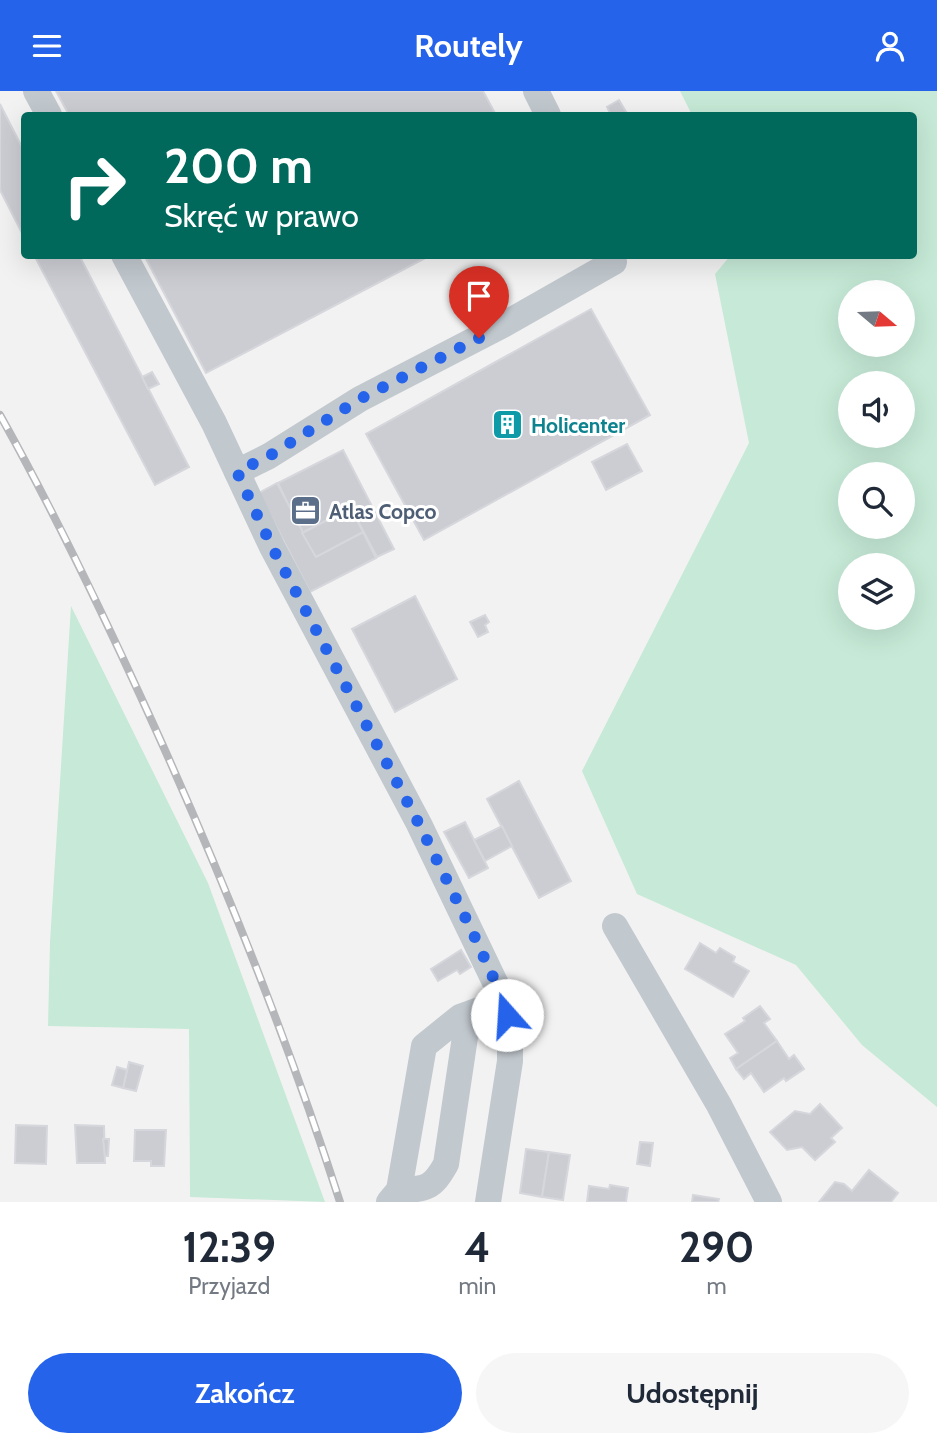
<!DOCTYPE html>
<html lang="pl">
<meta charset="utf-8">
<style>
:root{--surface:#fff;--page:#f6f6f7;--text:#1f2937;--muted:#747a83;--accent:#2563eb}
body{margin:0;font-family:Cabin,sans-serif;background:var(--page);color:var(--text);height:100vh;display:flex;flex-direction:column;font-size:26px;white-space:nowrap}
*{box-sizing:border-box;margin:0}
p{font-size:23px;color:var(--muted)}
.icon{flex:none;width:38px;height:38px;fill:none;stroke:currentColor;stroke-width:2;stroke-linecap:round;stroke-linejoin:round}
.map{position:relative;height:1111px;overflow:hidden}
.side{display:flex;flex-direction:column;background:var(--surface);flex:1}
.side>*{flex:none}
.guide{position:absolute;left:21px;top:21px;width:896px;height:147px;border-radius:7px;box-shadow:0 7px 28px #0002;background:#00695c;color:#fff;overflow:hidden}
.needle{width:46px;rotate:109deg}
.buttons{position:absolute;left:838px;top:189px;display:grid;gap:14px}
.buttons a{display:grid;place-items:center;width:77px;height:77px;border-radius:50%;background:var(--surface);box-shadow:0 7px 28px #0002;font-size:35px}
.pin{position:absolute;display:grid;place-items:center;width:60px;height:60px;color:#fff;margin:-72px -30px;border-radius:50% 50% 50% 0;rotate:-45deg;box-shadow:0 0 7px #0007}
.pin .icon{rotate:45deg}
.me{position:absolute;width:77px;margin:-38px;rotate:341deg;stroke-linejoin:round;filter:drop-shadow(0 0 5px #0008)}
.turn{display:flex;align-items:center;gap:24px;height:147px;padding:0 28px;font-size:32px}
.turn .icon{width:91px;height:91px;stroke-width:2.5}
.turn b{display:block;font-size:49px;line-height:60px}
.eta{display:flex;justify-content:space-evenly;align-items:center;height:119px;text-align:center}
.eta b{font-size:42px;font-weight:700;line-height:49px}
.primary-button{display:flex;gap:14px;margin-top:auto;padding:14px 28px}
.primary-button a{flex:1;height:80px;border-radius:42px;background:var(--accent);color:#fff;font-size:28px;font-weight:700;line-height:80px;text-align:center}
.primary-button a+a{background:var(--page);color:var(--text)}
header{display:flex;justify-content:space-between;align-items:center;height:91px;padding:0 28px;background:var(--accent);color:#fff;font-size:32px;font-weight:700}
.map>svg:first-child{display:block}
</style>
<header><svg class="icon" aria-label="menu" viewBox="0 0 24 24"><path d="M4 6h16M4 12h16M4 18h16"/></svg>Routely<svg class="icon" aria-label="person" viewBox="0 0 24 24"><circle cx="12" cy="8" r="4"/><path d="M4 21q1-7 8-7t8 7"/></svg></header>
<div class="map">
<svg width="937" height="1111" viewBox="0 0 937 1111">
<rect width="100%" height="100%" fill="#f3f2f2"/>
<g fill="#c6ead7" fill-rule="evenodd">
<path d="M680,0H937V1016L862,954L796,874L637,803L582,680L749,352L715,183L730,165L914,164V24H692ZM850,201H903V254H850ZM850,292H903V345H850ZM850,383H903V436H850ZM850,474H903V527H850Z"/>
<path d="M71,515L208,792L325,1111L190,1106L189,938L48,935L50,851Z"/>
</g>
<g fill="#cccdd3" stroke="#d6d7dc" stroke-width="2">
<path d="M56,0H483L496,24H69Z"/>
<path d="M619,9L628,24H611L607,16Z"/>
<path d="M0,13L24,60V146L0,99Z"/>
<path d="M34,164H79L189,376L155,394Z"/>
<path d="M144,164H431L206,282Z"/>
<path d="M591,218L650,324L424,449L366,343Z"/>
<path d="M152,281L159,293L148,298L142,286Z"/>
<path d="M627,353L642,380L606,399L592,371Z"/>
<path d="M343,359L394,458L377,466L351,417L302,442L278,392Z"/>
<path d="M277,392L316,466L363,441L376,467L310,501L259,402Z"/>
<path d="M351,417L363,441L316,466L302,442Z"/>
<path d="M415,505L457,588L395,621L352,538Z"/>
<path d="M485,524L489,531L485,534L488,541L478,546L470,531Z"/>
<path d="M519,690L571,790L539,807L487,708Z"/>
<path d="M465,731L488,777L469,787L444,741Z"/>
<path d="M502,735L512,755L485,770L474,749Z"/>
<path d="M700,852L716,862L720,857L735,866L733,871L749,880L733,906L685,878Z"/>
<path d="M461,859L471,876L460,883L457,879L438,890L431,878Z"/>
<path d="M760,915L770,928L764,932L777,950L736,978L730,967L738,962L725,943L745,930L743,927Z"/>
<path d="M777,950L789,968L794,964L804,978L786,990L784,987L764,1001L751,982L744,988L736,978Z"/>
<path d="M129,971L143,975L136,1000L123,997Z"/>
<path d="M117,976L127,979L123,997L112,994Z"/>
<path d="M820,1013L842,1037L831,1047L835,1051L815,1069L802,1056L787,1059L770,1041L795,1020L810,1023Z"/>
<path d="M16,1034L47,1035L46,1073L15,1072Z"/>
<path d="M75,1034L104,1035L105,1072H77Z"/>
<path d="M135,1039H166L164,1075H151V1070H134Z"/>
<path d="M103,1048H109L108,1065H105Z"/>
<path d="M640,1051L653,1052L650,1075L637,1073Z"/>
<path d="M526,1058L549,1061L542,1106L520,1102Z"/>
<path d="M549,1061L570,1064L563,1109L542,1106Z"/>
<path d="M869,1079L898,1102L891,1111H819L835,1091L844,1093L852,1100Z"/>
<path d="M610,1094L628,1097L626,1111H587L589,1095L609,1098Z"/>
<path d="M693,1104L719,1108L718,1111H692Z"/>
</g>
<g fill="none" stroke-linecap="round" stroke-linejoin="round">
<g stroke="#c1c8ce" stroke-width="26">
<path d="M36,0L49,24"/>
<path d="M536,0L548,24"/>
<path d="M124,164L214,332L272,456L419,733L504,910L510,938V970L488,1111"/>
<path d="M237,381L269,365L360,308L503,234L614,171L612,164"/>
<path d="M615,835L719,1014L769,1111"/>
<path d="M399,1099C426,1098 432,1098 446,1073L465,946L457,929"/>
<path d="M389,1111L399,1099L424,955L460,926L504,910"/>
</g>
<defs>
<path id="rail" d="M0,324C57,426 107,531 155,637C225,792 288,949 340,1111"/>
</defs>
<use href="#rail" stroke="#b4b6ba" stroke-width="8"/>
<use href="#rail" stroke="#fff" stroke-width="5" stroke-dasharray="16" stroke-linecap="butt"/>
</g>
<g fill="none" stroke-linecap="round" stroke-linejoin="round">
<path stroke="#2563eb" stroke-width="12" stroke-dasharray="0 21.6" d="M479,247L360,308L269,365L237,381L272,456L419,733L471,838L504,910L507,924"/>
</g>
<defs>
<symbol id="building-square" viewBox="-11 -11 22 22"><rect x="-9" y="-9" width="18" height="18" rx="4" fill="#0f9aa8" stroke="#fff"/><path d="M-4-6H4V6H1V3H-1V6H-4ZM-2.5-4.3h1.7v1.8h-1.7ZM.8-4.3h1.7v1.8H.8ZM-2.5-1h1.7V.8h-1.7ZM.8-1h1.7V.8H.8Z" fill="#fff"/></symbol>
<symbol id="office-square" viewBox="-11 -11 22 22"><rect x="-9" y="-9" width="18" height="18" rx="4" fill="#5c6f8a" stroke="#fff"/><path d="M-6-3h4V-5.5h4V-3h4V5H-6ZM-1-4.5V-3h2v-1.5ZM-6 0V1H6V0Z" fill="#fff"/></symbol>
</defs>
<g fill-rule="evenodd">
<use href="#building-square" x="490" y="316" width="35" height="35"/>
<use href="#office-square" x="288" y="402" width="35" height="35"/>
</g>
<g text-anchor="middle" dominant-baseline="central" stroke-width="6" stroke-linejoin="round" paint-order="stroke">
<g font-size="21" font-weight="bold" fill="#0d838f" stroke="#fff" text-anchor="start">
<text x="531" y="334">Holicenter</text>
</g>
<g font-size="21" font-weight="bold" fill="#4e5e75" stroke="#fff" text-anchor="start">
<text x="329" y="420">Atlas Copco</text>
</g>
</g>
</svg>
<div class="buttons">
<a><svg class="needle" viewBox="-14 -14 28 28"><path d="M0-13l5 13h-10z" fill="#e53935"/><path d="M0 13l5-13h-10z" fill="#747a83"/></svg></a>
<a><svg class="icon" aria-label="sound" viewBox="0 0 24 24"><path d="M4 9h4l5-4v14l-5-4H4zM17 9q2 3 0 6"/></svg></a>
<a><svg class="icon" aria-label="search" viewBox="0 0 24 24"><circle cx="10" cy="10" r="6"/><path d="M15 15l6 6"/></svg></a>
<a><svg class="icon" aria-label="layers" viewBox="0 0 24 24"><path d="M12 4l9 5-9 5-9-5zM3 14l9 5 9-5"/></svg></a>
</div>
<div class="pin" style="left:479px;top:247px;background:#d93025"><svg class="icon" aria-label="arrive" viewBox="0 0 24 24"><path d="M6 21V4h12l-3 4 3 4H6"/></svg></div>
<svg class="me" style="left:507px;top:924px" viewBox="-20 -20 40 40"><circle r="19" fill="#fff"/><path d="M0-13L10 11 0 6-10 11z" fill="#2563eb"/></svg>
<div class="guide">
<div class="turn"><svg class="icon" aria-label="right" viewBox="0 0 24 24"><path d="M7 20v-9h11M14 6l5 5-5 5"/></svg><div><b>200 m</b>Skręć w prawo</div></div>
</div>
</div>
<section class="side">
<div class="eta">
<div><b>12:39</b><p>Przyjazd</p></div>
<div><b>4</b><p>min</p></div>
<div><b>290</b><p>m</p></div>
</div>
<div class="primary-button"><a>Zakończ</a><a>Udostępnij</a></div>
</section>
